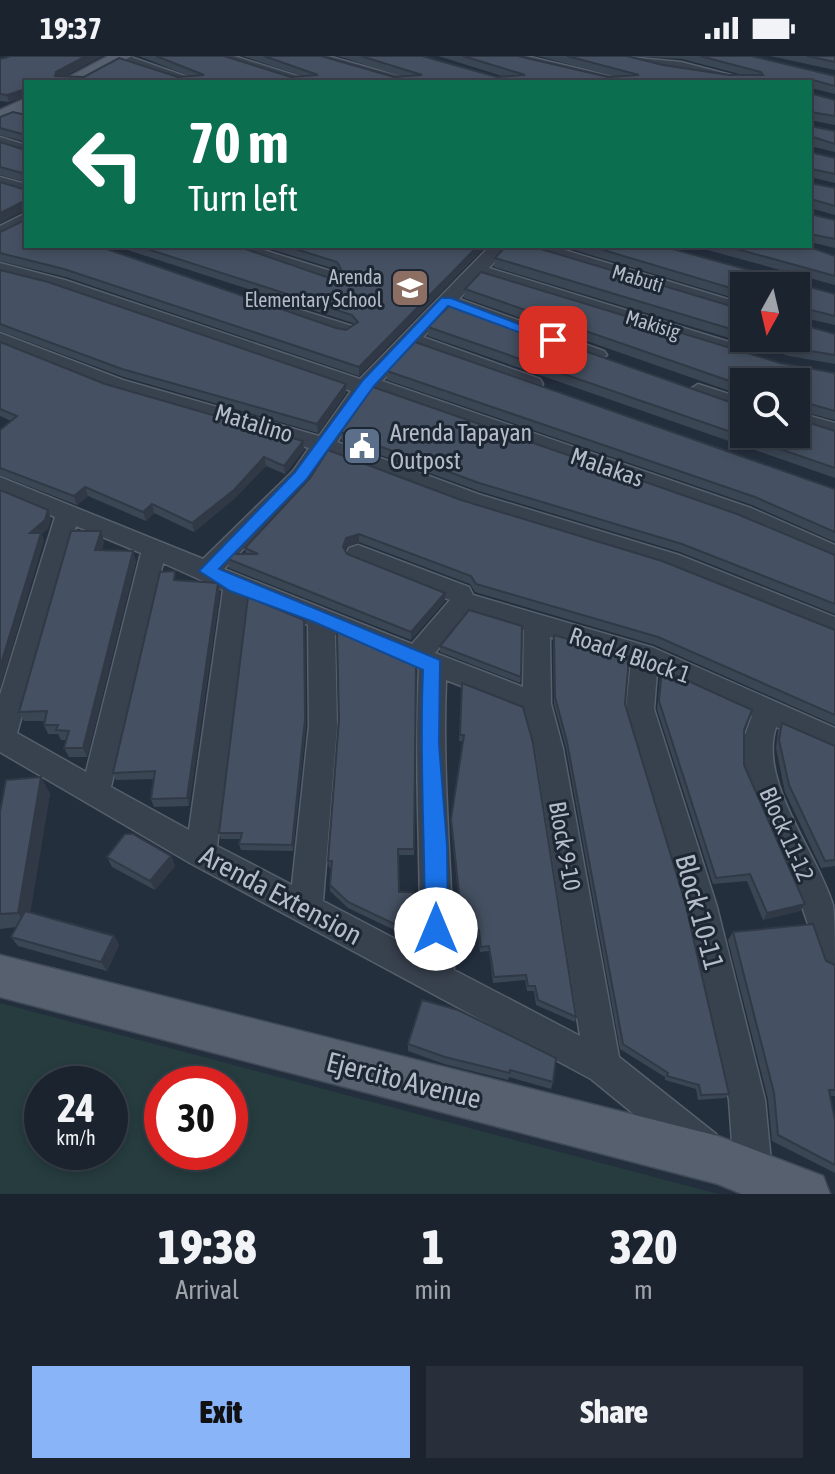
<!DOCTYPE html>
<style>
:root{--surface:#1b232e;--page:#282f3a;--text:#f1f3f6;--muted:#a0a4aa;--line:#39404a;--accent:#8ab4f8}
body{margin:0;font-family:"Asap Condensed",sans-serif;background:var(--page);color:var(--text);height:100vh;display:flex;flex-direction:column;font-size:30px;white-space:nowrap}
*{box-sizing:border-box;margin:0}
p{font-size:26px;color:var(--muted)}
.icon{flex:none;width:44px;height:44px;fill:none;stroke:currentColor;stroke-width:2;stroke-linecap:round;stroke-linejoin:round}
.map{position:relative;height:1138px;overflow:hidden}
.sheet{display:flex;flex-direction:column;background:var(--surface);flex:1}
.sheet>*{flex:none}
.banner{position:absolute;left:24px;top:24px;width:788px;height:168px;border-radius:0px;box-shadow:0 4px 12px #0003,0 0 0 2px var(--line);background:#0b6e4f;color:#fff;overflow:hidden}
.needle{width:52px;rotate:188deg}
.controls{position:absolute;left:730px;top:216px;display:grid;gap:16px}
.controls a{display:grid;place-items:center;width:80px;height:80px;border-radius:0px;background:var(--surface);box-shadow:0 4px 12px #0003,0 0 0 2px var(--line);font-size:40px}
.speed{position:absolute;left:24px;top:1010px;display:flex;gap:16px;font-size:40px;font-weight:700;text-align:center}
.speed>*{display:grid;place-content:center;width:104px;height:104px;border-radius:50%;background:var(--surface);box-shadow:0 4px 12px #0003,0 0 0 2px var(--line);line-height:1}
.speed small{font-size:20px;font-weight:400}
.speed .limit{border:12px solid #d22;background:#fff;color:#111}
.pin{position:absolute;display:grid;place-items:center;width:68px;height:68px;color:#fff;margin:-34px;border-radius:16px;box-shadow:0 4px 12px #0006}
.me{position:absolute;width:88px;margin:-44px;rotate:0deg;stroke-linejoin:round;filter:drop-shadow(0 0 6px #0008)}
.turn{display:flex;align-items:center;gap:28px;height:168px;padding:0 32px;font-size:36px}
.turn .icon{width:104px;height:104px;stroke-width:2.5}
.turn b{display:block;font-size:56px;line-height:68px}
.eta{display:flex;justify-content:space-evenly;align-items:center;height:136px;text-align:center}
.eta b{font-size:48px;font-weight:800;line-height:56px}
.primary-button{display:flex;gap:16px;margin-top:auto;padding:16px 32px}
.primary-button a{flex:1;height:92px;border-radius:0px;background:var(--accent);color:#111;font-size:32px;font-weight:800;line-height:92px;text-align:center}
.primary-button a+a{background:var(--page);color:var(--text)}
.status{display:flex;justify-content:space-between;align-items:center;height:56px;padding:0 40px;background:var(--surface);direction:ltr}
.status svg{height:22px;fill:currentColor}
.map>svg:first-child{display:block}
</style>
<div class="status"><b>19:37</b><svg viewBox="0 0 49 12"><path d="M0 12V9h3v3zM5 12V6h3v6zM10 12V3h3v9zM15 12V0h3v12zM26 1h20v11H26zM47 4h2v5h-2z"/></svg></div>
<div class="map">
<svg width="835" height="1138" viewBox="0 0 835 1138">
<rect width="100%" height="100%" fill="#242f3e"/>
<path fill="#263c3f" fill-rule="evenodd" d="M0,947L718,1138H0ZM42,1028H110V1096H42ZM162,1028H230V1096H162Z"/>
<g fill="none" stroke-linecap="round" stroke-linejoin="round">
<defs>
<g id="minor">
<path d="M114,0H128L202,26H180L115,5Z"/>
<path d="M212,0H234L316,26H293Z"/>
<path d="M304,0H328L419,26H395Z"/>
<path d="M499,0H526L635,26H608Z"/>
<path d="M617,0L681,6L758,26C733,26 634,13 617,0Z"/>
<path d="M0,81L26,89V99L0,91Z"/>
<path d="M0,121L26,128V138L0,131Z"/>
<path d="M26,157V170L0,183V170Z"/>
<path d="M223,190H251L337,217L339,221L330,227L323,225Z"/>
<path d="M490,190H509L489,212L736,288L739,292L729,298L722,296L480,221L459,243L604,295L607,299L597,305L590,303L450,253L423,281L540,323L543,328L540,333H526L414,291L382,325L751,452L835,489V508L735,464L372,336L337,386L478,438L679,499L835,561V582L661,511L462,450L328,399L309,425L224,513L412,588L450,544L349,504L346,498L349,492L358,489L469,531L473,539L654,592L835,672V697L776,671C758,726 817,796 833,849C835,869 835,896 835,917L823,912L795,830L743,715L744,682L752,660L657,616L654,653L717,851L765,1044L772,1116L766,1129L753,1135L740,1129L734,1116L729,1044L685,851L626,653L631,605L550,581L551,648L563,693L619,1001L716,1078L721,1091L716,1104L703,1109L690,1104L591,1023L190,807L0,696V639L55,461L0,438V421L203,503L293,415L309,392L109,334L0,290V277L123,324L319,380L351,335L51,232L0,219V207L65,224L360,323ZM76,470L141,497L86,716L17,677ZM163,507L223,534L189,774L111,731ZM247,544L308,569L309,670L292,829L217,790ZM468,557L524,574L523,631L435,597ZM335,579L419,613C414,707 421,802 420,896L323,845L337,670ZM446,624L525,655L535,693L580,980L454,914C452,817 442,720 446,624Z"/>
<path d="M523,190H551L744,248V260L526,194Z"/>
<path d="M253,239L352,270L355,274L345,280L246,249L243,245L246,241Z"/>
<path d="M698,328L744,343V357L691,340L687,335Z"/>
<path d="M796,356L835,367V381L796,370Z"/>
</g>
<g id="major">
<path d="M108,0H132L84,26H59Z"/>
<path d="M26,42V56L0,68V54Z"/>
<path d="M0,899L718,1080L823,1120L830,1138H742L718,1128L0,941Z"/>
</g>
</defs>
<use href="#minor" stroke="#565f6c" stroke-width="3"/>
<use href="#major" stroke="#414a57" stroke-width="3"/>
<use href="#minor" fill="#38414e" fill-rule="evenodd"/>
<use href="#major" fill="#56606e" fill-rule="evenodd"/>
</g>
<g fill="#3b4654">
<path d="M102,0L63,21H178L189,20L139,0H224L291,21L302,20L243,0H321L394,21H403L338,0H422L497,21H505L438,0H518L608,21H616L538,0H627L663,9L729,19H743L682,3L628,0H752L835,20V38L811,32L26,41L9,46L0,45V3Z"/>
<path d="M770,0H835V14Z"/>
<path d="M810,37L835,44V69L810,64Z"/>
<path d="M26,43V126L0,119V86L25,94L26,86L0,79V61L13,56L26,59Z"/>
<path d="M810,70L835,75V96L810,90Z"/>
<path d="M810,96L835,102V127L810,121V127L835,132V159L810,152V158L835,164V192L810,186Z"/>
<path d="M0,126L23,133L26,130V190L346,274L354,269L353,267L115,190H237L329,222L338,215V214L261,190H486L359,320L66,221L0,205V176L25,164V154L0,167Z"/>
<path d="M561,190H662L835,238V269L796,260L744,230V245Z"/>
<path d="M693,190H806L835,200V229Z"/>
<path d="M495,202L744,254V282H796V267L835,278V308L789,300L494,211Z"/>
<path d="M0,214L346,337L318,377L124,321L0,275Z"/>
<path d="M465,233L780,307L835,317V364L796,354L797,363L835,375V422L428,280V271L796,378L744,326V340L464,242Z"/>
<path d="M0,286L105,328L303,385L304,394L285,418L266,410L235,442L194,476L154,457L146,465L88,440L77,449L0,419V374L11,365L0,360Z"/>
<path d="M387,315L835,433V486L752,449L387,324Z"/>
<path d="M341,376L835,499V558L680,496L479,435L342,385Z"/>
<path d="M461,444L835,574V669L655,589L475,536L470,528L359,486L346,491L345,495L347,498L445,537V545L411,584L229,512L228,503L246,498L245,492Z"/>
<path d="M104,485L102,494L136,505L87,701H69L64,692L66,684H61L58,678H48L44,669L45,665H24L19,656Z"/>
<path d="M177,524L220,536L189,750L154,751L151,743L154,723L116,724L113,717Z"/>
<path d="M305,571L306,670L293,795L241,794L239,788L241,783H221L219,777Z"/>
<path d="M554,579L625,648L729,1038L725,1042L698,1044L696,1033L665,1024V1021L620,993L566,692L554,648L553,585Z"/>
<path d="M440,590L521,621L520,627L440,596Z"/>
<path d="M416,608L414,799H399V836H413L411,882L348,852L330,835V829L331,812L329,811L328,805Z"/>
<path d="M662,613L744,674V709L805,848L800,855L763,864L747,825L713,828L657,653L660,621Z"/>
<path d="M462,627L576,961L575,966L536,949L534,935H527L525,924L493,927L489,895L480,896L478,879L462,881L459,866H455L454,842L458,837L451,769L463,685H459Z"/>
<path d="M782,667L835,690V810L821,812L785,736L776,692L778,675Z"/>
<path d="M50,737L30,856L114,880L119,889L107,915L18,890L11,881L16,871L0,873V756Z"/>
<path d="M171,800L175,810L155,834L112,811L107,801Z"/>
<path d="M733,876L835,909V1040H830L835,1064V1117L772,1085L768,1043L728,884Z"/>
<path d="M422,944L553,1026L551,1033L509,1021L508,1024L444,1008L408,995V988Z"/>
</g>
<g fill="#303945">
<path d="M86,0H102L58,23L55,20L56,16Z"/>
<path d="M26,33V41L9,46L7,39Z"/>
<path d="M22,146L25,154L0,167V157Z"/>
<path d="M478,190H486L359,320V311Z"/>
<path d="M346,328V337L318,377L317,368Z"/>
<path d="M303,385L304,394L285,418L284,410Z"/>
<path d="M264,401L266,410L235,442L194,476L192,467Z"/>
<path d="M85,431L88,440L77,449L74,440Z"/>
<path d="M152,448L154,457L146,465L143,456Z"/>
<path d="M48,454L51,463L48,473L42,478L44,485L0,633V611L30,477Z"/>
<path d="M101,475L104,485L99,504L95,494Z"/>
<path d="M359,478V486L346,491L343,499V491L346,482Z"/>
<path d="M133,495L136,505L87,701L83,692Z"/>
<path d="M218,527L220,536L189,750L187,742Z"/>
<path d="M445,537V545L411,584V576Z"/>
<path d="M304,564L306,670L293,795L292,789Z"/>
<path d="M41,721L50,737L28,871L18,857Z"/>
<path d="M171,800L175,810L155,834L150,825Z"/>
<path d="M805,848L800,855L763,864L767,857Z"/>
<path d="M114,880L119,889L107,915L101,906Z"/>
</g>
<g fill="#455162" stroke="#303945" stroke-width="2">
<path d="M11,0H86L56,16L55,20L84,21L119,2L178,21L204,19L156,0H224L291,21L318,19L264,0H321L394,21L422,19L361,0H422L497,21L525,19L463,0H518L608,21L639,19L567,0H627L663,9L729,19H763L761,16L700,0H752L835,20V30L813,24L810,27L26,26V33L7,39L0,38V3Z"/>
<path d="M807,0H835V6Z"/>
<path d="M810,37L835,44V60L810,56V67Z"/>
<path d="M26,43V79L0,72V61L13,56L26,59Z"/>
<path d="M810,70L835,75V88L813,81L810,84Z"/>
<path d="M26,83V118L0,111V86L25,94Z"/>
<path d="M810,96L835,102V118L811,113L810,127L835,132V150L811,143L810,158L835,164V183L810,178Z"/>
<path d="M0,126L23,133L26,130V190H98L336,272L346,274L358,266L352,259L138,190H237L329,222L341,213L337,206L286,190H478L359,311L64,213L0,197V176L25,164L26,147L22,146L0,157Z"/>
<path d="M506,190H531L744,254V277L495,202Z"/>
<path d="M590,190H662L835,238V260L799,251L796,253V230H744V236Z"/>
<path d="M726,190H806L835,200V220Z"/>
<path d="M0,214L48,226L346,328L317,368L122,313L0,268Z"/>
<path d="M481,216L780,307L835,317V355L800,345L796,347V326H744V330L465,233Z"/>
<path d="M451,248L744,351V378H796V348L797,363L835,375V412L428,271Z"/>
<path d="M796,260V267L835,278V299L791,292L760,282H796Z"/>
<path d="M0,286L105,328L303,385L284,410L264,401L234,434L192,467L152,448L143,456L85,431L74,440L0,412V374L17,360L0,353Z"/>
<path d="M415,286L835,433V476L755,441L387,315Z"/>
<path d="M373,331L737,458L835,499V548L682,488L479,427L341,376Z"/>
<path d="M328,394L461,444L662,505L835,574V659L658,581L476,528L471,520L359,478L346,482L343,491L347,498L445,537L411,576L228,503L233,498H258L245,492L310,422Z"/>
<path d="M0,434L48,454L45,464L30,477H41L0,611Z"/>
<path d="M71,475H101L95,494L133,495L83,692H64L69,675L56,674L58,669H44L47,655L19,656Z"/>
<path d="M175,515L174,524L218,527L187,742L151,743L155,715L113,717L160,516Z"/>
<path d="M248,541L304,564L305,663L292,789L239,788L242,777H219Z"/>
<path d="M469,554L522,570L521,621L440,590Z"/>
<path d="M337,576L416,608L414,793H398L399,836H413L411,876L348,846L330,829L332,805H328L339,663Z"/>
<path d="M554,579L629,601L625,648L685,846L729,1038L701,1039L699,1029L667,1020L668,1017L623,988L567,686L555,641Z"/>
<path d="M662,613L752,654L744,674V709L805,848L767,857L750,818L716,822L659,645Z"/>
<path d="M462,627L523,651L533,687L576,961L538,944L535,930H528L526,919L494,921L489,890L481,891L479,874L462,876L459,860L456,861L455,837H459L451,763L464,679H460Z"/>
<path d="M782,667L835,690V804L825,805L789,729L779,684Z"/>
<path d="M41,721L18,857L0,858V756L6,724Z"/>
<path d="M125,778H133L171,800L150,825L107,801Z"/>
<path d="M25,855L114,880L101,906L11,881Z"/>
<path d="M813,868L826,905L835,909V1034H829L835,1064V1109L778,1079L774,1037L733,876Z"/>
<path d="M422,944L458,954L556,1002L553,1026L510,1014V1017L445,1001L408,988Z"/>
</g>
<path fill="#1a73e8" stroke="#114b97" stroke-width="2" d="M441,242H451L560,284L548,287L448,250L374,330L306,424L219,513L440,604L439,688L447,789L448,873L444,881L436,884L428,881L425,873C425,786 419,700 423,614L314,566L230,535L199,515L295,416L363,324Z"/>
<defs>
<symbol id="school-square" viewBox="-11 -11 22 22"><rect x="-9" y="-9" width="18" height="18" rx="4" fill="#8d6e63" stroke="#1d2633"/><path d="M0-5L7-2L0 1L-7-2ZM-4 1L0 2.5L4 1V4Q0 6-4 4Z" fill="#fff"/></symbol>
<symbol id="civic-square" viewBox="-11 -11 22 22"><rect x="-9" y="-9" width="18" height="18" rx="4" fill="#5c6f8a" stroke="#1d2633"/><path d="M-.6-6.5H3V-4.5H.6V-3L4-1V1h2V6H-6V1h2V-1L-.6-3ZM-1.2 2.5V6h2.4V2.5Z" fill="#fff"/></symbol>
</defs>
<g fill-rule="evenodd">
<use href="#school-square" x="388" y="210" width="44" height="44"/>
<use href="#civic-square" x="340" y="368" width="44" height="44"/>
</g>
<g text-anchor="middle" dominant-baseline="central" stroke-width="6" stroke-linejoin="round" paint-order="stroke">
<g font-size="20" fill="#b4bcc9" stroke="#1d2633" text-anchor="end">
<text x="382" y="220">Arenda<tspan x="382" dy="23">Elementary School</tspan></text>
</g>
<g font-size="20" fill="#b4bcc9" stroke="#1d2633">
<text transform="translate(638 222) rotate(17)">Mabuti</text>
<text transform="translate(653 268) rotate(17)">Makisig</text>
</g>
<g font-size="24" fill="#b4bcc9" stroke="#1d2633">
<text transform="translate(254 367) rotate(17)">Matalino</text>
<text transform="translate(607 411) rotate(19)">Malakas</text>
<text transform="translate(630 599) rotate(19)">Road 4 Block 1</text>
<text transform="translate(787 778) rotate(66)">Block 11-12</text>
<text transform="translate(565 790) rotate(80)">Block 9-10</text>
</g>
<g font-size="24" fill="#b4bcc9" stroke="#1d2633" text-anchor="start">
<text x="390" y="376">Arenda Tapayan<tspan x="390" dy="28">Outpost</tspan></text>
</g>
<g font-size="28" fill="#b4bcc9" stroke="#1d2633">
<text transform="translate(281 839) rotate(28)">Arenda Extension</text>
<text transform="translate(700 856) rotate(75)">Block 10-11</text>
<text transform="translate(404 1024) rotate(14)">Ejercito Avenue</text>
</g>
</g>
</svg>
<div class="controls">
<a><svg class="needle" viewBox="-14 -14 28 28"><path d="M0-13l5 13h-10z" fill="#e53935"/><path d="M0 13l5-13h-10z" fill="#a0a4aa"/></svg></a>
<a><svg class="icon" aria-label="search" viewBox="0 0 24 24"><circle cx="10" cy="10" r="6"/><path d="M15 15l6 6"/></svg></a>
</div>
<div class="speed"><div>24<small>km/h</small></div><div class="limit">30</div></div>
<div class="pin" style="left:553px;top:284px;background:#d93025"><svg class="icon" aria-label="arrive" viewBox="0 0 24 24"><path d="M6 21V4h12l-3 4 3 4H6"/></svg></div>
<svg class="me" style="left:436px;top:873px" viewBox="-20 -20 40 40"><circle r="19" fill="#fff"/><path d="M0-13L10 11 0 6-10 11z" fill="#1a73e8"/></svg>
<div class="banner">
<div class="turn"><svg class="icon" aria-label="left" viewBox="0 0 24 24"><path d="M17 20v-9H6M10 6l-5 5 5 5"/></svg><div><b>70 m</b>Turn left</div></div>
</div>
</div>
<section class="sheet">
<div class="eta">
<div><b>19:38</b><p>Arrival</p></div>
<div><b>1</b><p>min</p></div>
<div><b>320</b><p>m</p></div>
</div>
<div class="primary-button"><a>Exit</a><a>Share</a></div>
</section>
